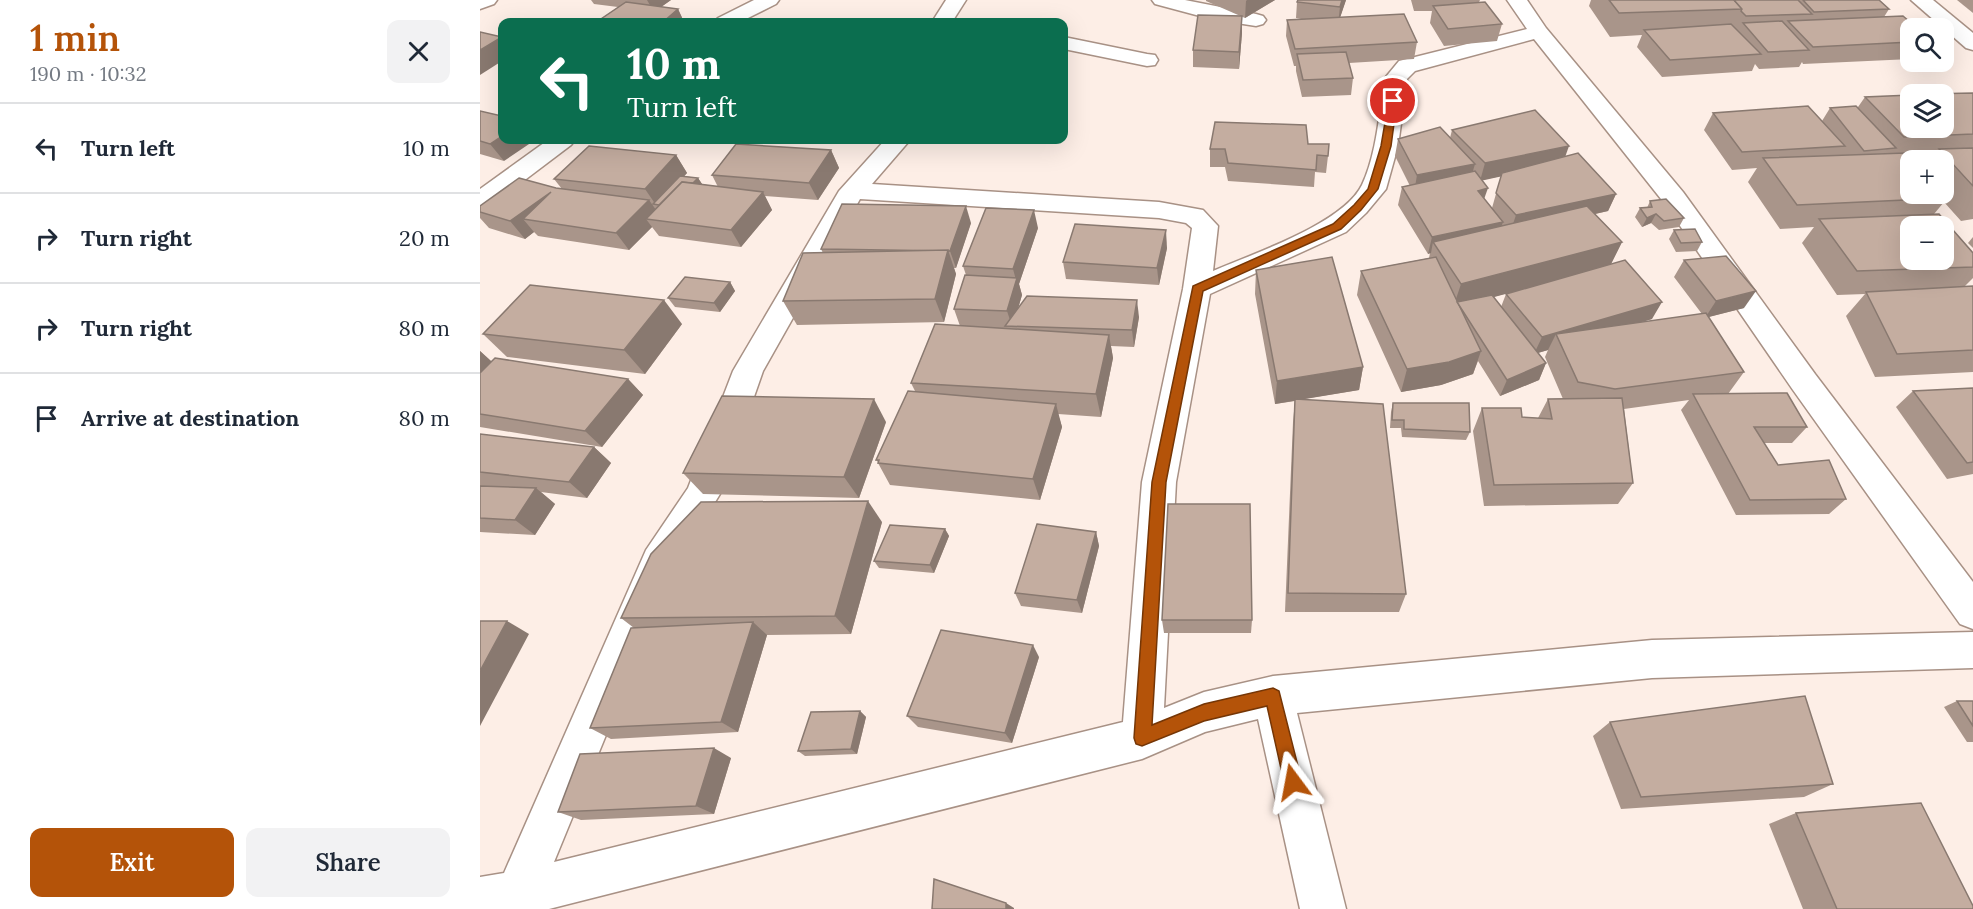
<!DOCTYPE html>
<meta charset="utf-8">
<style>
:root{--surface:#fff;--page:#f2f2f3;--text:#1f2937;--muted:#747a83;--line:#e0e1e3;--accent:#b45309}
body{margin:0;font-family:Lora,serif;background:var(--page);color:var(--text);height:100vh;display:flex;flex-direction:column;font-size:22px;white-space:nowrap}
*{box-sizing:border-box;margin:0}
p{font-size:20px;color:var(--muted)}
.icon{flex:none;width:33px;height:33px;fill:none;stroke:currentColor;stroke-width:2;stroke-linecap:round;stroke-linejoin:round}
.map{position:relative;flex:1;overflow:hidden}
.sheet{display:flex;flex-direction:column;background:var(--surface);width:480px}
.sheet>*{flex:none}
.guide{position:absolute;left:18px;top:18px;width:570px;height:126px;border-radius:12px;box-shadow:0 6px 24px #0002;background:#0b6e4f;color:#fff;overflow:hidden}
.buttons{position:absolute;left:1420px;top:18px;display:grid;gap:12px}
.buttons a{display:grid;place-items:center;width:54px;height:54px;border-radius:12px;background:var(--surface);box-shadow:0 6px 24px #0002;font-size:30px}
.pin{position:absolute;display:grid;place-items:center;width:51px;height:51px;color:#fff;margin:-26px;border:3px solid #fff;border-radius:50%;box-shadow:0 2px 6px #0007}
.me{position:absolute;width:66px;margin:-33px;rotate:347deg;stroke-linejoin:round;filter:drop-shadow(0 0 4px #0008)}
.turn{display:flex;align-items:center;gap:21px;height:126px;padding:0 30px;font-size:27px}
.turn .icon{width:78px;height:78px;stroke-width:2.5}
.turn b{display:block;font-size:42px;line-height:51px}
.round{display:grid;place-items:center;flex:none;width:63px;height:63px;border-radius:12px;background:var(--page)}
.summary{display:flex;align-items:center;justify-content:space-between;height:102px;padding:0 30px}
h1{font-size:36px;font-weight:600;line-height:45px;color:var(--accent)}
.action{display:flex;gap:12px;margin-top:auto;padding:12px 30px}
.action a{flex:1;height:69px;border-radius:12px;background:var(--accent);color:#fff;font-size:24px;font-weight:600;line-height:69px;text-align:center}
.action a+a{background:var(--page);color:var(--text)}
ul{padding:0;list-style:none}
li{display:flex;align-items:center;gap:18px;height:90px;padding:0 30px;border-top:2px solid var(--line)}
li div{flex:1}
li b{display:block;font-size:22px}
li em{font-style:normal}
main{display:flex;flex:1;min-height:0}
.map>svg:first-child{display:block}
</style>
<main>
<section class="sheet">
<div class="summary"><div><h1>1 min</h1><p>190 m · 10:32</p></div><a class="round"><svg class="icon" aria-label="close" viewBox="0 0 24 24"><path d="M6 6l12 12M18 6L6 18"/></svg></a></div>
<ul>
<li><svg class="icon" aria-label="left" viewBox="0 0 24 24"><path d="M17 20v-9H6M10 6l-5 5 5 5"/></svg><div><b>Turn left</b></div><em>10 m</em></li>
<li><svg class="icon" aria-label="right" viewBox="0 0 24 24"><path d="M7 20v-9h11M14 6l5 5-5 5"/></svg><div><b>Turn right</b></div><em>20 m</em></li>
<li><svg class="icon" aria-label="right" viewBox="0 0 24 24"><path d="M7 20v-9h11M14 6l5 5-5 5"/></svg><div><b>Turn right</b></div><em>80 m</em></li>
<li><svg class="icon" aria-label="arrive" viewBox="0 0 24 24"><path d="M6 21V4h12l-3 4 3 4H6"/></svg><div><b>Arrive at destination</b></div><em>80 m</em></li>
</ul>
<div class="action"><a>Exit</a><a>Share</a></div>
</section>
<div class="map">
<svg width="1493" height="909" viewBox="0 0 1493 909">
<rect width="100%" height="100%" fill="#fdeee6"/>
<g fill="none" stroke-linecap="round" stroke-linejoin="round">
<defs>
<g id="street">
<path d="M0,0H17L14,4L0,9Z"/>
<path d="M274,0H299L296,4L260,22H235L238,18Z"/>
<path d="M466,0H486L472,22H452Z"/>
<path d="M672,0H705L776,14L783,16L786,20L783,24L776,26L731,19L675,4Z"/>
<path d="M1027,0H1047L1066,28L1203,192L1335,374L1493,582V629L1480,624L1313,390L1185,204L1054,39L935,71L927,79L918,146L906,189L886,213L866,232L730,294L696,482L684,708L724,692L793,676L1172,640L1493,632V668L1172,678L817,713L866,909H820L778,719L725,732L662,759L69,909H0V877L24,873L166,550L208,488L253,371L359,191L405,140H430L392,184L679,202L723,210L738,226L733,271C772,254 863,224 882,185C897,153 899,113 905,78L919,61L1047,29ZM380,199L679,218L706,223L712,228L703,289L662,482L643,722L74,862L194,569L240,494L283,371Z"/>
<path d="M1431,0H1453L1493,33V50L1486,48Z"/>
<path d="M584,37L667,54L675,55L678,60L675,65L667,66L584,49Z"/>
<path d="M68,140H95L91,145L9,207L0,209V189Z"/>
</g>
</defs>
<use href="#street" stroke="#a89185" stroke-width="3"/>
<use href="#street" fill="#fff" fill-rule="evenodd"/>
</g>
<g fill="#a9958a" fill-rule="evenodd">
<path d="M111,0H191L181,7L198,9L204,22H118V21L138,7L114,4Z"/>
<path d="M726,0H795L765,18L726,1Z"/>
<path d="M866,0L860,17L937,42L934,59L869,63L873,78L871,95L822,97L816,71V66H814L806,36L807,20L821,19L816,18L817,2Z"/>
<path d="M931,0H1000L999,2L1022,24L1017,41L964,46L950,23L952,11H934Z"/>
<path d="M1111,0H1399L1409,9L1404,17L1431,28V59L1323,64L1322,62L1319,67L1279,69L1275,64L1272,71L1182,77L1157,47L1162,35L1130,37L1109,6Z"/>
<path d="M1477,0H1493V13Z"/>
<path d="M762,33L759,69L713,67V50Z"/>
<path d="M1493,93V219L1481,221L1464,202L1454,214L1493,253V278L1485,286H1493V372L1395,377L1366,316L1385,294L1357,295L1322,243L1334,227L1300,229L1268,182L1277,168L1252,170L1224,130L1233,113L1342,121L1350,108L1378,107L1385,97ZM1431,160H1451H1450H1464V194Z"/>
<path d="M0,111L24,161L0,154Z"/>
<path d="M972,130L1086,156L1136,194L1128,211L1115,214L1142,242L1131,264L1172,319L1161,322L1222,314L1194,277L1204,260L1264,308L1228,317L1264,372L1248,394L1327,427L1312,443H1284L1298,465L1366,499L1349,514L1256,515L1201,410L1209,400L1144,409L1153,483L1138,504L1004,506L993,431L1002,408L1042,417L1058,418L1068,399H1083L1065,357L1068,350L1058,353L1066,363L1059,380L1020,396L998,361L993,374L961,385L921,392L877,295L881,271L949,258L950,253L948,254L918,205L922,187L930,186L915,156L918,139L970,138ZM1021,176L1012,208L1004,199L1002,180ZM1068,282L1026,294L1021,307L1013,297Z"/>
<path d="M828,144L848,156L846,173L835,172L834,187L748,181L745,167H730V149Z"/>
<path d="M351,150L359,168L338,200L285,196L292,210L261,247L179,236L172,227L149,250L58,236L54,232L45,239L9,228L0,218V206L76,188L82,189L74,179L196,155L207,173L204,176L218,178L222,184L238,187L232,175Z"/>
<path d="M1170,201L1204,218L1199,227L1179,230L1171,223L1162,227L1155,217L1160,208H1167Z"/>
<path d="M491,223L476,268H474L476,274L464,322L317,325L303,301L343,253L341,249Z"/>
<path d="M558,228L539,284L542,295L538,308L659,317L654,347L631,346L633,358L621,417L578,414L582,427L560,500L410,485L398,463V462L396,460L435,391L431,383L480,326L474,309L486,275L483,266Z"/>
<path d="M1194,230L1222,242L1217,251L1196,252L1189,239Z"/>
<path d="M1493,237V248L1488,243Z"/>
<path d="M687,248L679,285L586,279L583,262Z"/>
<path d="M776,270L883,367L879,390L823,399L926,594L919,612H805L813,422L815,401L795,404L775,294Z"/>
<path d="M250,282L255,291L240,312L195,307L188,298Z"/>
<path d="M202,324L165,374L27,357L3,334Z"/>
<path d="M0,351L11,361L148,379L163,395L122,447L0,427Z"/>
<path d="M1493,388V474L1467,479L1416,407L1433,391Z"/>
<path d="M913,403L990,432L986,440L922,437L921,428H910L911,412Z"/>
<path d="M406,422L379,498L223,494L203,473Z"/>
<path d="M0,434L114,447L131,463L107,498L61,492L75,504L55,535L0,532Z"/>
<path d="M402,522L371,634L287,635L258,732L131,739L110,728L154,628L141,618Z"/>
<path d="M465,529L469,536L454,573L399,568L394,561Z"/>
<path d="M616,532L619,546L602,613L541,606L535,593Z"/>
<path d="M682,620H772L771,633H684Z"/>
<path d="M559,657L532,743L438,727L427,716Z"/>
<path d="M1477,701H1493V742H1487L1464,707Z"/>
<path d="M380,711L386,717L377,754L325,756L318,751Z"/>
<path d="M1130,722L1353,784L1324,797L1141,809L1113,736Z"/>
<path d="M251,758L234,814L101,820L78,812Z"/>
<path d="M1316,813L1493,909H1323L1289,824Z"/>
</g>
<g fill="#897970">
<path d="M167,0H191L174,12Z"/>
<path d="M767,0H795L765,18L766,1Z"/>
<path d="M862,0H866L858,24L860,7Z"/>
<path d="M198,9L204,22H183Z"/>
<path d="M762,16V33L759,69V52Z"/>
<path d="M22,37V61L0,75V50Z"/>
<path d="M22,136V140H55L24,161L10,144Z"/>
<path d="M1089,146L1083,163L1000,181L1005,163Z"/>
<path d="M351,150L359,168L338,200L329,183Z"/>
<path d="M196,155L207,173L178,205H176L165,189Z"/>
<path d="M995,164L990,181L934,193L937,175Z"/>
<path d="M218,178L224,187L191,207Z"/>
<path d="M1008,188L1002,205L998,191Z"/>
<path d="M71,192L43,219L54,232L45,239L30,221Z"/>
<path d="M283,192L292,210L261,247L251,230Z"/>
<path d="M1136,194L1128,211L1030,233L1036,215Z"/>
<path d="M169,200L181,217L166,219L172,227L149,250L136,233Z"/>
<path d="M486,206L491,223L476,268L470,251Z"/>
<path d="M554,210L558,228L539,284L542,295L533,326H532L527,311L536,280L533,269Z"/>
<path d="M1176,214L1171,223L1162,227L1167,218Z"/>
<path d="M1023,222L1017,240L953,242L951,253L948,254L952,237Z"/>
<path d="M686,230L687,248L679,285L677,268Z"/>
<path d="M1142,242L1130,266L973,308L981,284Z"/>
<path d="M468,250L476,274L464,322L455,299Z"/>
<path d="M250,282L255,291L240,312L234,303Z"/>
<path d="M1276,291L1264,308L1225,318L1236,301Z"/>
<path d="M184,300L202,324L165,374L144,350Z"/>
<path d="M657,300L659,317L654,347L652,330Z"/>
<path d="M1182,302L1172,319L1081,346L1076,334L1068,350L1054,354L1062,337Z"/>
<path d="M629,335L633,358L621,417L616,394Z"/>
<path d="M0,351L12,362L0,374Z"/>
<path d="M1001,351L993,374L961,385L921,392L927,369Z"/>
<path d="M1066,363L1059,380L1020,396L1027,380Z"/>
<path d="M883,367L879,390L795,404L797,381Z"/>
<path d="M148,379L163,395L122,447L105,431Z"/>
<path d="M394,399L406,422L379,498L364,477Z"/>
<path d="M576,404L582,427L560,500L553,479Z"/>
<path d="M114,447L131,463L107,498L89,482Z"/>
<path d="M56,488L75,504L55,535L35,520Z"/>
<path d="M388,501L402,522L371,634L355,616Z"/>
<path d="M465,529L469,536L454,573L450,565Z"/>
<path d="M616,532L619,546L602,613L597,600Z"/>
<path d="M27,621L49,634L0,726V671Z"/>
<path d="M273,622L287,635L258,732L241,722Z"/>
<path d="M553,645L559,657L532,743L525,733Z"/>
<path d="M380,711L386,717L377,754L371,749Z"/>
<path d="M234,748L251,758L234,814L216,806Z"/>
<path d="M526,903L534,908V909H526Z"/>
</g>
<g fill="#c4ada0" stroke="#897970" stroke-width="1.5" fill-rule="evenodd">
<path d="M818,0H862L860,7L817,2Z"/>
<path d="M1129,0H1254L1262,9L1139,13Z"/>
<path d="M1254,0H1318L1332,14L1266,16L1261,11L1262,9Z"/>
<path d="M1323,0H1399L1409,9L1334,12Z"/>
<path d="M146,2L198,9L183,22H127L118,21Z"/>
<path d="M1005,2L1022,24L968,29L953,6Z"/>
<path d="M924,14L937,42L815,49L807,20Z"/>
<path d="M718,15L762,16L759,52L713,50Z"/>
<path d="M1423,16L1437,28H1431V42L1333,47L1308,21Z"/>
<path d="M1302,21L1329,50L1288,52L1263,23Z"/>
<path d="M1251,24L1281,54L1190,60L1164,30Z"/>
<path d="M0,32L22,37L0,50Z"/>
<path d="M866,52L873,78L823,80L817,54Z"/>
<path d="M1493,93V134L1424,137L1385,97L1431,95V128H1464V94H1447Z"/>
<path d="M1328,106L1365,146L1262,152L1233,113Z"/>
<path d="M1376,106L1416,148L1384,151L1350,108Z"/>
<path d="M1055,110L1089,146L1005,163L972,130Z"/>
<path d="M0,111L22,116V136L10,144L0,141Z"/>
<path d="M735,122L826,125L828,144H849L848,156L837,155L836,170L748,163L745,149H730Z"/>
<path d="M960,127L995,164L937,175L918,139Z"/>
<path d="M256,144L351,150L329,183L232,175Z"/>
<path d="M109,146L196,155L165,189L74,179Z"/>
<path d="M1493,148V186L1459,149Z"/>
<path d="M1098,153L1136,194L1036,215L1016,193L1022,173Z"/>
<path d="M1426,153L1433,160H1431V194L1464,193L1468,198L1317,205L1283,158Z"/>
<path d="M995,171L1008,188L998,191L1023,222L952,237L922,187Z"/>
<path d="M200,176L218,178L213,183L202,182L179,205L173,204Z"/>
<path d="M39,178L76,188L169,200L136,233L43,219L71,192L30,221L0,212V206Z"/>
<path d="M202,182L283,192L251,230L166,219Z"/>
<path d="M1186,199L1204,218L1184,221L1176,214L1167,218L1160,208L1172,207L1170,201Z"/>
<path d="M362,204L486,206L470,251L341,249Z"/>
<path d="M1107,206L1142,242L981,284L953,242Z"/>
<path d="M506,208L554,210L533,269L483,266Z"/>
<path d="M1459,214L1493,253V267L1377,271L1339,219ZM1431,226H1464V260H1431Z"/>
<path d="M595,224L686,230L677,268L583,262Z"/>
<path d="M1215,229L1222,242L1201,243L1194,230Z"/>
<path d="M468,250L455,299L303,301L323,253Z"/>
<path d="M1246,256L1276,291L1236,301L1204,260Z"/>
<path d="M852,257L883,367L797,381L776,270Z"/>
<path d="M956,257L1001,351L969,362L927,369L881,271Z"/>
<path d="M1145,260L1182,302L1062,337L1026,294Z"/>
<path d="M485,275L537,278L527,311L474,309Z"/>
<path d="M205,277L250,282L234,303L188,298Z"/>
<path d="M50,285L184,300L144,350L3,334Z"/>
<path d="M1493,286V350L1417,354L1386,292Z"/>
<path d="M1012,295L1066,363L1027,380L977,302Z"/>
<path d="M547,296L657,300L652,330L525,326Z"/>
<path d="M1226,313L1264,372L1135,389L1098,382L1076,334Z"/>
<path d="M455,324L629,335L616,394L431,383Z"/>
<path d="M15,358L148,379L105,431L0,414V373Z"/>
<path d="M1493,388V462L1487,463L1433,391Z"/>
<path d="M428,391L576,404L553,479L398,463L399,460H396Z"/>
<path d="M1307,393L1327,427H1274L1298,465L1349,460L1366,499L1270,500L1213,394Z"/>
<path d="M242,396L394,399L364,477L203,473Z"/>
<path d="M1142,398L1153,483L1014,485L1002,408H1041L1042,417L1072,419L1068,399Z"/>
<path d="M815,399L903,404L926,594L808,593Z"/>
<path d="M913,403H989L990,432L924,429V420H912Z"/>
<path d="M0,434L114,447L89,482L0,472Z"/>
<path d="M0,486L56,488L35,520L0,518Z"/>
<path d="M388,501L355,616L141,618L171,554L221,502Z"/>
<path d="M688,504H770L772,620H682Z"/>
<path d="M557,524L616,532L597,600L535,593Z"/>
<path d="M410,525L465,529L450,565L394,561Z"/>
<path d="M0,621H27L0,671Z"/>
<path d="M273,622L241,722L110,728L151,628Z"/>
<path d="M461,630L553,645L525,733L427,716Z"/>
<path d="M1325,696L1353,784L1161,797L1130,722Z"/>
<path d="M1477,701H1493V726Z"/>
<path d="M380,711L371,749L318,751L331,712Z"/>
<path d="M234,748L216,806L78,812L100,754Z"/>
<path d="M1441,803L1493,906V909H1357L1316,813Z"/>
<path d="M454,879L526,903V909H452Z"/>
</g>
<path fill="#b45309" stroke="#753606" stroke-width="1.5" d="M909,99L917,101L911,146L898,189L881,210L861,229L723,291L686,482L672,725L724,704L793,688L799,691L822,782L819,788L813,790L807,788L804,782L787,706L724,721L662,746L656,744L654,738L672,482L713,286L853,224L874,205L888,189L901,146Z"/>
</svg>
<div class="buttons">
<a><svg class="icon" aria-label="search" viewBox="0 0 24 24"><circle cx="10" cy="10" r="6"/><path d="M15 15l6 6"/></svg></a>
<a><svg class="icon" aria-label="layers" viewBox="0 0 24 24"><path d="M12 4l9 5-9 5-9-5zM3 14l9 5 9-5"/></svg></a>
<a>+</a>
<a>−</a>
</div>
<div class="pin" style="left:913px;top:101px;background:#d93025"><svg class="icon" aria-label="arrive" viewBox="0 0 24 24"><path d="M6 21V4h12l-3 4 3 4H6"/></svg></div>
<svg class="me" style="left:813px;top:782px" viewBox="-20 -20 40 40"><path d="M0-17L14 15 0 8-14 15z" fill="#b45309" stroke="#fff" stroke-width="4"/></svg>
<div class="guide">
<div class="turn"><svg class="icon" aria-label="left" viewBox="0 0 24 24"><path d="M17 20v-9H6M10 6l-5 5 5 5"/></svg><div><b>10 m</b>Turn left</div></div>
</div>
</div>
</main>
